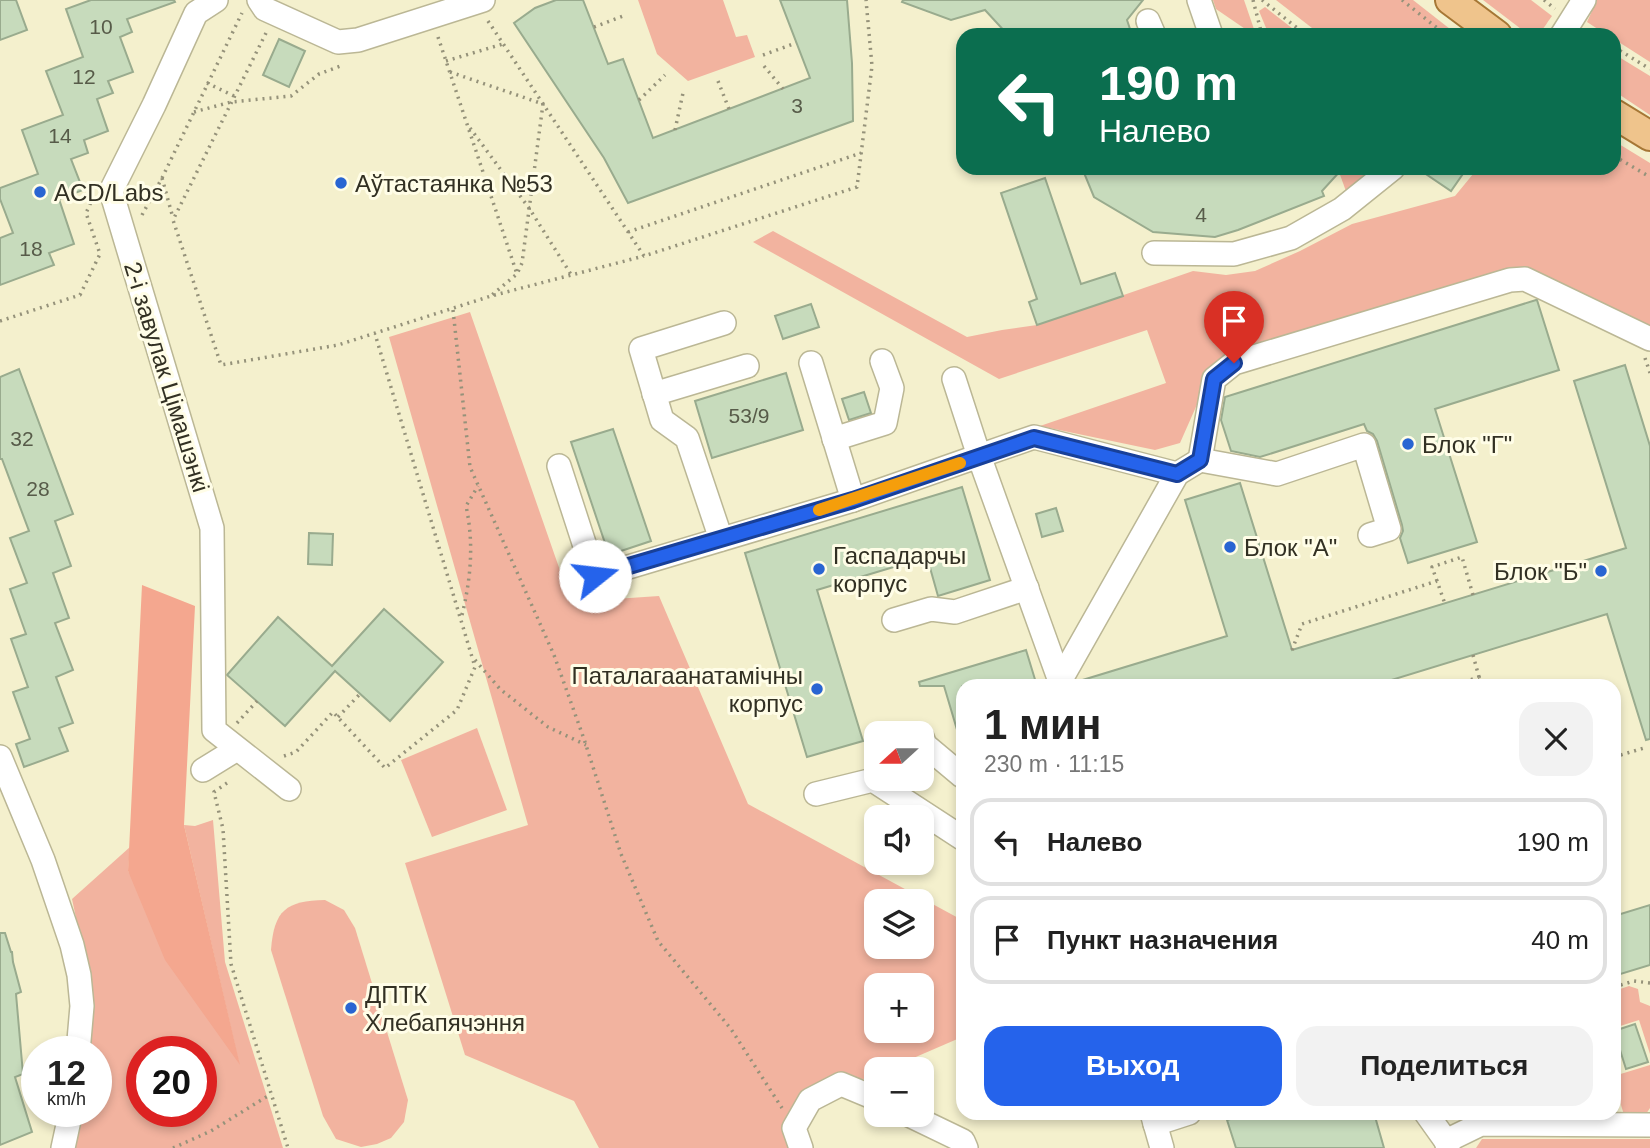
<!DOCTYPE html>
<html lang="ru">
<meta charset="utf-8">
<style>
:root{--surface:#fff;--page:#f2f2f2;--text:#222;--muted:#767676;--line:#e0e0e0;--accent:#2563eb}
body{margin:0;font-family:Helvetica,sans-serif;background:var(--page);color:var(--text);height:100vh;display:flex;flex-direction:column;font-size:26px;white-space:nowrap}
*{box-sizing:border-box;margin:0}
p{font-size:23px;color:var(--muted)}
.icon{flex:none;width:38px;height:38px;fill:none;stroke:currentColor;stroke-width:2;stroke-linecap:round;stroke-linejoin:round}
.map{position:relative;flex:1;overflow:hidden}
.side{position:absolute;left:956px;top:679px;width:665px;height:441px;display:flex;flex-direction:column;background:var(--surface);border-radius:21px;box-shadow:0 4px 10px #0003}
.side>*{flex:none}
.banner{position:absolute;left:956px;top:28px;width:665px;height:147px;border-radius:21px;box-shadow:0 4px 10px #0003;background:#0b6e4f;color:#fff;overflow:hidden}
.needle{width:46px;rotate:249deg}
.fabs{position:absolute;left:864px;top:721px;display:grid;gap:14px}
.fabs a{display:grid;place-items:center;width:70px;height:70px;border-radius:14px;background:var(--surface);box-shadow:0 4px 10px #0003;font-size:35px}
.speed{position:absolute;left:21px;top:1036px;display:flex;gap:14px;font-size:35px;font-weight:700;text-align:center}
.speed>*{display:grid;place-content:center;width:91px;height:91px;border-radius:50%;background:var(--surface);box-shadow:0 4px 10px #0003;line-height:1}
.speed small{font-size:18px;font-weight:400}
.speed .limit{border:10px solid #d22;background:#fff;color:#111}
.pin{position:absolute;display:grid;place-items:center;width:60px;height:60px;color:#fff;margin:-72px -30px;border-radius:50% 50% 50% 0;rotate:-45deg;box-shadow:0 0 7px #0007}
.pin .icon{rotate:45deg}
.me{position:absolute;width:77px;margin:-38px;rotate:74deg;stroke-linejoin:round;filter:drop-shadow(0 0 5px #0008)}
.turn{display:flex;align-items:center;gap:24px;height:147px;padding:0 28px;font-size:32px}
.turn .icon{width:91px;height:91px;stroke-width:2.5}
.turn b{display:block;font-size:49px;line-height:60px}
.round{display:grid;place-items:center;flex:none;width:74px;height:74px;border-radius:21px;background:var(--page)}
.headline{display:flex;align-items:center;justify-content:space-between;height:119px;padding:0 28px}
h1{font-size:42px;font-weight:800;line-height:52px}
.button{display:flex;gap:14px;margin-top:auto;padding:14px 28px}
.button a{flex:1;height:80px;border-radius:21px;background:var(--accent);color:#fff;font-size:28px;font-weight:800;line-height:80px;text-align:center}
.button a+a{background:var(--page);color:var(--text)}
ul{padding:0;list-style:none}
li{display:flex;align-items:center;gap:21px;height:88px;margin:0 14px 10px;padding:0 14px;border:4px solid var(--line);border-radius:21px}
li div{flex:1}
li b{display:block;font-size:26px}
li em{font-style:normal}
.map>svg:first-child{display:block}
</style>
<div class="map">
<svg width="1650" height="1148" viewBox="0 0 1650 1148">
<rect width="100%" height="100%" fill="#f4f0cd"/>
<g fill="#f2b39f" fill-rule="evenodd">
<path d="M638,0H723L736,37L747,35L755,57L688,81L657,54Z"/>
<path d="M1213,0H1244L1256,35H1254L1216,9Z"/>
<path d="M1276,0H1413L1450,29L1452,35H1321Z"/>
<path d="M1483,0H1531L1552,16C1545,25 1542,35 1529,35Z"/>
<path d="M1597,0H1650V62L1614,39V35H1607L1587,22Z"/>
<path d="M1265,7L1301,35H1269L1259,11Z"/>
<path d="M1614,54L1650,76V115L1614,91Z"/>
<path d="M1614,141L1650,163V332L1526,270L1214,366L1180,443L1155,450L1040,426L1166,383L1147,330L999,379L753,242L773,231L967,337L1002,330L1037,325L1193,271L1226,275L1255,271L1300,251L1352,224L1455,196L1478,168H1614Z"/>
<path d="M1348,168H1376L1347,194L1339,172Z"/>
<path d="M470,312L571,602L659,596L748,804L962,920V1037L888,1069H877V1074L865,1079L840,1078L808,1093L793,1148H599L574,1101L465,1055L405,863L528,825L389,337ZM877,901H922V947H877ZM877,985H922V1031H877Z"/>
<path d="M477,728L507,810L432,837L401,760Z"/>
<path d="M213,820L225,962L283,1148H70L78,1111H96V1052H84L83,951L72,899L130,847L128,871L239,1063L184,825L195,826ZM142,1052H201V1111H142Z"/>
<path d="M325,900L344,910L355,928L408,1100L404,1122L391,1138L377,1144L361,1147L336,1139L323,1116L271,950C274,910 286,901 325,900Z"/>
<path d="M1629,986L1638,989L1640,1002L1650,1006V1054L1639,1020L1614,1028V991Z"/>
<path d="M1650,1065V1108L1646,1114L1624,1115L1614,1082V1076Z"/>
<path d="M1482,1139H1650V1148H1476Z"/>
</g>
<path fill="#f4a78f" d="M142,585L195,606L184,825L240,1065L165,960L128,871Z"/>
<g fill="#c7dbbc" stroke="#99ab8e" stroke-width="2">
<path d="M0,0H16L27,30L0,40Z"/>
<path d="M91,0H174L175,2L127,19L132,32L120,37L133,72L108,81L113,93L97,99L108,131L84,140L88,153L71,159L83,190L59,199L74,244L49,253L54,265L0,285V238L13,233L0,199V188L38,174L22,130L63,115L46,71L83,57L66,9Z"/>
<path d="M556,0H583L608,64L623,59L653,138L810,78L780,0H847L852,63L853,121L628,203L604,158L514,23L535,8Z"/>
<path d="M903,0H1143L1127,20L1132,35H1008L985,10L951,20L902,2Z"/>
<path d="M279,39L305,51L289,87L263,75Z"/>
<path d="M1082,168H1343L1322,191L1324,196L1238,230L1215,237L1153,232L1094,197Z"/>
<path d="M1417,168H1467L1451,191Z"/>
<path d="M1045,178L1081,284L1115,273L1123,296L1037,325L1029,302L1037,299L1001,193Z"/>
<path d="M1536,300H1537L1559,370L1435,409L1477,542L1408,563L1400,538L1403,531L1402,525L1377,441L1373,434L1367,431L1364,424L1260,457L1231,451L1221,420L1225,397Z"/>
<path d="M811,304L819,327L783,339L775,316Z"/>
<path d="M1625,365L1650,446V739L1646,740L1607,614L1372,686H1276L1274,681L1259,686H1077L1076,682L1227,636L1185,500L1240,483L1292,650L1626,548L1574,381Z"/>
<path d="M19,369L73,514L55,521L71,566L53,573L69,618L55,623L73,670L56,677L73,723L59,728L68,751L24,767L16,744L30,739L13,692L28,687L11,639L26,634L10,589L27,583L10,538L29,531L2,459H0V377Z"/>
<path d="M786,373L803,430L712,458L695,401Z"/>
<path d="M864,392L871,413L849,420L842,399Z"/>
<path d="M613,429L651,541L609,555L571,442Z"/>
<path d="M962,487L990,580L938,596L927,557L817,590L863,741L807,757L745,553Z"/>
<path d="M1056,508L1063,531L1042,537L1036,514Z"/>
<path d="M309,533L333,534L332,565L308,564Z"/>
<path d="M384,609L443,662L390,721L335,671L285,726L227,675L278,617L332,666Z"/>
<path d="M1026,650L1037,686H962V732L958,733L944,686H920L919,682Z"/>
<path d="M1650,905V965L1614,976V916Z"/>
<path d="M0,933H5L11,952H12L13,962L21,992L16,994L23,1074L15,1077L32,1132L0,1145Z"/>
<path d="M1635,1024L1648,1062L1626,1069L1614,1031Z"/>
<path d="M1250,1113H1374L1384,1148H1236L1227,1120Z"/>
</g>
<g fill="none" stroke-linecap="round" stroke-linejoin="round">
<defs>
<g id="minor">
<path d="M216,0L196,13L154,105L111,191L212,528L214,730L289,789"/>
<path d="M259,0L265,9L338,42L358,40L483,0"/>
<path d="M1199,0L1211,35"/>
<path d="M1148,21L1154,35"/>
<path d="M1562,35L1584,0"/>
<path d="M1154,253L1234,254L1291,238L1342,209L1393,168"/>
<path d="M811,363L853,500"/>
<path d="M954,379L979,456L1034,437L1177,474"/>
<path d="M654,394L747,366"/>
<path d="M834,439L885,423L892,388L882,361"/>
<path d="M1200,460L1277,474L1364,445L1389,529L1370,535"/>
<path d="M559,466L595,577L853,500L979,456L1060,681"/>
<path d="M721,539L687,438L662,420L641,349L724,323"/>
<path d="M894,620L931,609L955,612L1027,588"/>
<path d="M1061,686L1060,681L1177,474L1200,460L1214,379L1234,363L1510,280L1525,279L1650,339"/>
<path d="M922,737L925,745L962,776"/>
<path d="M0,757L43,860L72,945L79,975L82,1006L78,1052"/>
<path d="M203,770L237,749"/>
<path d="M816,794L873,780L962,838"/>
<path d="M1152,1113L1162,1148"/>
<path d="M1426,1113L1446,1141L1448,1148"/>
<path d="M909,1115L963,1141L966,1148"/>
<path d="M1155,1124L1189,1113"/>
<path d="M1446,1141L1481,1124L1650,1125"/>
<path d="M63,1148L71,1111"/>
<path d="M801,1148L794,1128L810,1100L841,1084L877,1099"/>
</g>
<g id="major">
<path d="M1450,0L1497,35"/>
<path d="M1614,114L1650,136"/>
</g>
</defs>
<use href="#minor" stroke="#bbb795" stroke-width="26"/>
<use href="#major" stroke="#a67735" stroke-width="32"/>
<g stroke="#95927a" stroke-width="3.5" stroke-dasharray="2 5" stroke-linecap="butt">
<path d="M1253,0L1262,35"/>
<path d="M1262,0L1306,35"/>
<path d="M1402,0L1446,35"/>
<path d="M1544,0L1555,9"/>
<path d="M488,21L644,256L857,187L872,66L866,0"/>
<path d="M594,27L626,15"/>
<path d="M266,33L173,220L221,365L338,345L491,296L644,256"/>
<path d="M1239,35H1240"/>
<path d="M438,37L517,274"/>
<path d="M1614,47L1650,69"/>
<path d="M763,55L796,43"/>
<path d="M446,61L503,44"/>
<path d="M764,66L783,89"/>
<path d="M450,72L543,104L522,263L517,274L492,295"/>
<path d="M718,81L729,109"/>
<path d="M207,83L234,96"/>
<path d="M639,100L665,75"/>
<path d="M194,112L231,102L291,96L319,74L343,65"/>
<path d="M470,128L529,208L572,276"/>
<path d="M675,130L683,93"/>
<path d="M1614,156L1650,177"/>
<path d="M162,178L173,218"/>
<path d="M142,215L162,178L242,13"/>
<path d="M628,232L861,153"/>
<path d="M453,310L470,467L554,655L584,739L621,854L658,941L731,1029L782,1108"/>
<path d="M0,321L80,295L100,254L86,213L92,200"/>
<path d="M1645,358L1650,373"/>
<path d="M1437,581L1432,567L1462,557L1473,595"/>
<path d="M462,615C471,578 474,543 466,506L478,486"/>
<path d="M1292,650L1302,624L1437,581L1445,604"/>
<path d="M1473,655L1479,677L1473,686"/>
<path d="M475,660L500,689L548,727L586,745"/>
<path d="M1451,686L1479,677L1481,686"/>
<path d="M338,717L360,694"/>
<path d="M237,723L257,701"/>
<path d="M284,756L296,752L333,712L385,768L457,710L475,667L375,334"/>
<path d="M1614,757L1644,748"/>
<path d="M227,783L214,792L223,829L231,964L288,1148"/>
<path d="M1614,987L1634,981L1650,983"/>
<path d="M173,1148L211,1131L271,1094"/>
</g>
<use href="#minor" stroke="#fff" stroke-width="23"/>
<use href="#major" stroke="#efc48c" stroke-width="28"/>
</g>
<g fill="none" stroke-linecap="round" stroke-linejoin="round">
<defs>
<path id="route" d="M595,576L853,500L1034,438L1177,474L1200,460L1214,379L1234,363"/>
</defs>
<use href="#route" stroke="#184099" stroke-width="18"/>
<use href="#route" stroke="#2563eb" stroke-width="12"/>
<path stroke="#f59e0b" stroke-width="12" d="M819,510L960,463"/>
</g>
<g fill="#2965d2" stroke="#fffde7" stroke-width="2.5">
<circle cx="341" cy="183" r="7"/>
<circle cx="40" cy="192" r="7"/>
<circle cx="1408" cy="444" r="7"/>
<circle cx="1230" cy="547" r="7"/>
<circle cx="819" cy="569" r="7"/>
<circle cx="1601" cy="571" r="7"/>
<circle cx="817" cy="689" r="7"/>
<circle cx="351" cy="1008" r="7"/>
</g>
<g text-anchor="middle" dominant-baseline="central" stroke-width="6" stroke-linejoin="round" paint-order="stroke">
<g font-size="21" fill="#575b49">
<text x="101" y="26">10</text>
<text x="84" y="76">12</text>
<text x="797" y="105">3</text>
<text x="60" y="135">14</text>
<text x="1201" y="214">4</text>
<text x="31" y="248">18</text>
<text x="749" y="415">53/9</text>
<text x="22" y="438">32</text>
<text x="38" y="488">28</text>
</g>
<g font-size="24" fill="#323023" stroke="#fffde7" text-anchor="start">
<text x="355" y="183">Аўтастаянка №53</text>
<text x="54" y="192">ACD/Labs</text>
<text x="1422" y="444">Блок "Г"</text>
<text x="1244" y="547">Блок "А"</text>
<text x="833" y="555">Гаспадарчы<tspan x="833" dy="28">корпус</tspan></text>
<text x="1587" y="571" text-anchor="end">Блок "Б"</text>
<text x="803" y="675" text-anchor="end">Паталагаанатамічны<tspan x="803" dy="28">корпус</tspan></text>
<text x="365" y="994">ДПТК<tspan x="365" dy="28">Хлебапячэння</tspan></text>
</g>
<g font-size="24" fill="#323023" stroke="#fffde7">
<text transform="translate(167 377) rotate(73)">2-і завулак Цімашэнкі</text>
</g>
</g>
</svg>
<div class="fabs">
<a><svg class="needle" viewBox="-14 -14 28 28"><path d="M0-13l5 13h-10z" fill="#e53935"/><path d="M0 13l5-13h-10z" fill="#767676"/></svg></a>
<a><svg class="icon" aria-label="sound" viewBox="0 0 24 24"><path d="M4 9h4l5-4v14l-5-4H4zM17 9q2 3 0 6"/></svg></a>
<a><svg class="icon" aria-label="layers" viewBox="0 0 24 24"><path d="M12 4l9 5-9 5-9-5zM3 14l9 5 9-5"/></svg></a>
<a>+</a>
<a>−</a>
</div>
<div class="speed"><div>12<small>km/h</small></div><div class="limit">20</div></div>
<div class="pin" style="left:1234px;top:363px;background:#d93025"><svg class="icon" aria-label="arrive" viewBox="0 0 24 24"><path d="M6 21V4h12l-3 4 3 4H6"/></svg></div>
<svg class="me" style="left:595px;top:576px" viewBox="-20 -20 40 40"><circle r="19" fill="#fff"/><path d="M0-13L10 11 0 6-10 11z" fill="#2563eb"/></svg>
<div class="banner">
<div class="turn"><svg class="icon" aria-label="left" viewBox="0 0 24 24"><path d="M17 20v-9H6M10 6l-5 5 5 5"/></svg><div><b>190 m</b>Налево</div></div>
</div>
<section class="side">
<div class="headline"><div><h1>1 мин</h1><p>230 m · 11:15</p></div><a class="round"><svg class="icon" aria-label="close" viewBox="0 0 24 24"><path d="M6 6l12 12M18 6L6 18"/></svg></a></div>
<ul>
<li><svg class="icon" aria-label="left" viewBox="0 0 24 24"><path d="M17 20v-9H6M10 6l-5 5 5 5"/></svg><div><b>Налево</b></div><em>190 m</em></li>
<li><svg class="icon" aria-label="arrive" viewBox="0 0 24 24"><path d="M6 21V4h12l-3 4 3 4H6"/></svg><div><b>Пункт назначения</b></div><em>40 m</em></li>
</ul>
<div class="button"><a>Выход</a><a>Поделиться</a></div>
</section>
</div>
